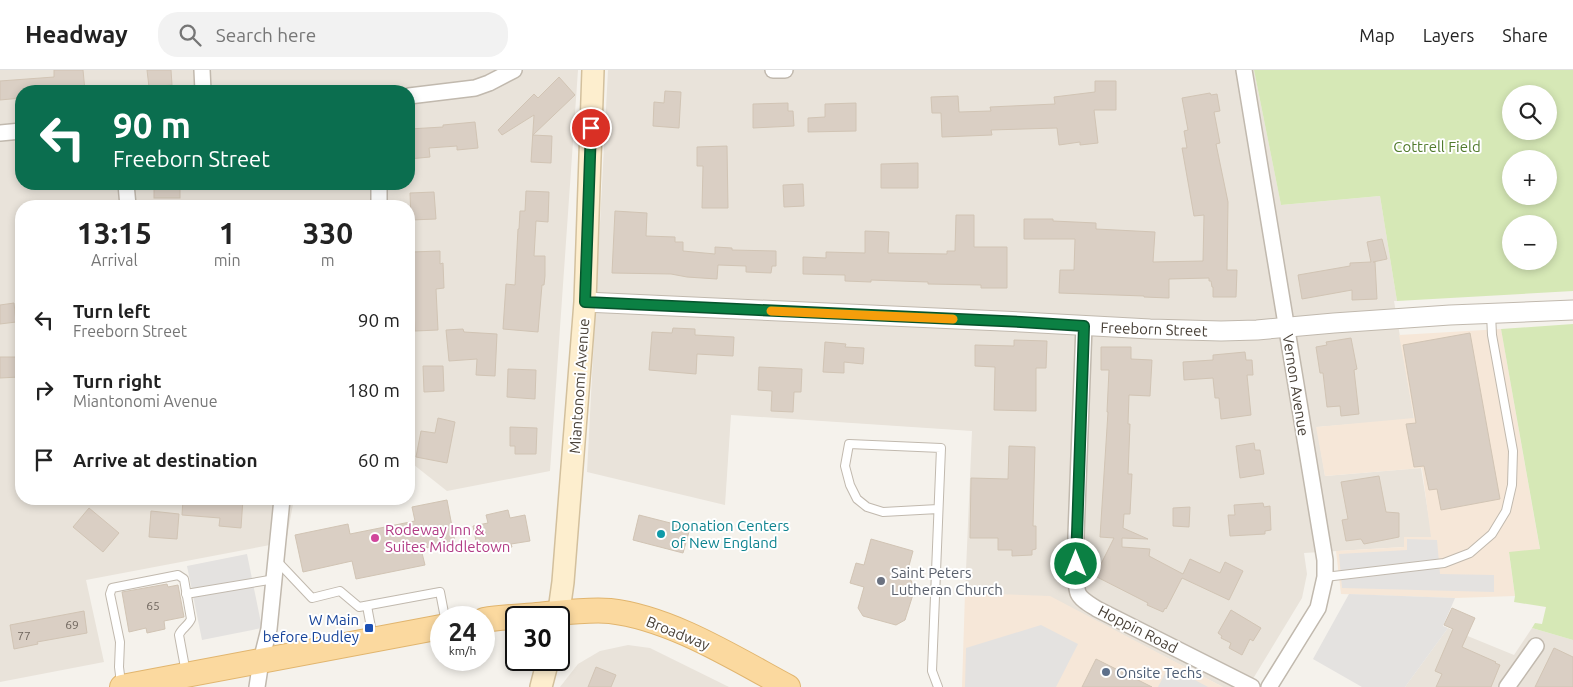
<!DOCTYPE html>
<meta charset="utf-8">
<style>
:root{--surface:#fff;--page:#f2f2f2;--text:#222;--muted:#767676;--line:#e0e0e0}
body{margin:0;font-family:Ubuntu,sans-serif;background:var(--page);color:var(--text);height:100vh;display:flex;flex-direction:column;font-size:19px;white-space:nowrap}
*{box-sizing:border-box;margin:0}
p{font-size:16px;color:var(--muted)}
.icon{flex:none;width:28px;height:28px;fill:none;stroke:currentColor;stroke-width:2;stroke-linecap:round;stroke-linejoin:round}
.map{position:relative;flex:1;overflow:hidden}
.drawer{position:absolute;left:15px;top:130px;width:400px;height:305px;display:flex;flex-direction:column;background:var(--surface);border-radius:20px;box-shadow:0 2px 8px #0003}
.drawer>*{flex:none}
.hud{position:absolute;left:15px;top:15px;width:400px;height:105px;border-radius:20px;box-shadow:0 2px 8px #0003;background:#0b6e4f;color:#fff;overflow:hidden}
.tools{position:absolute;left:1502px;top:15px;display:grid;gap:10px}
.tools a{display:grid;place-items:center;width:55px;height:55px;border-radius:50%;background:var(--surface);box-shadow:0 2px 8px #0003;font-size:25px}
.speed{position:absolute;left:430px;top:536px;display:flex;gap:10px;font-size:25px;font-weight:700;text-align:center}
.speed>*{display:grid;place-content:center;width:65px;height:65px;border-radius:50%;background:var(--surface);box-shadow:0 2px 8px #0003;line-height:1}
.speed small{font-size:12px;font-weight:400}
.speed .limit{border:2px solid #111;border-radius:8px;background:#fff;color:#111}
.pin{position:absolute;display:grid;place-items:center;width:42px;height:42px;color:#fff;margin:-21px;border:2px solid #fff;border-radius:50%;box-shadow:0 1px 5px #0007}
.me{position:absolute;width:55px;margin:-28px;rotate:0deg;stroke-linejoin:round;filter:drop-shadow(0 0 4px #0008)}
.turn{display:flex;align-items:center;gap:18px;height:105px;padding:0 15px;font-size:22px}
.turn .icon{width:65px;height:65px;stroke-width:2.5}
.turn b{display:block;font-size:35px;line-height:42px}
.eta{display:flex;justify-content:space-evenly;align-items:center;height:85px;text-align:center}
.eta b{font-size:30px;font-weight:700;line-height:35px}
ul{padding:0;list-style:none}
li{display:flex;align-items:center;gap:15px;height:70px;padding:0 15px}
li div{flex:1}
li b{display:block;font-size:19px}
li em{font-style:normal}
header{display:flex;align-items:center;gap:30px;box-sizing:border-box;height:70px;padding:0 25px;background:var(--surface);border-bottom:1px solid var(--line)}
header strong{font-size:24px}
nav{display:flex;gap:28px;margin-inline-start:auto;font-size:18px}
.search{width:350px;height:45px;background:var(--page);display:flex;align-items:center;gap:12px;box-sizing:border-box;padding:0 18px;border-radius:20px;color:var(--muted);font-size:19px}
.map>svg:first-child{display:block}
</style>
<header>
<strong>Headway</strong>
<div class="search"><svg class="icon" aria-label="search" viewBox="0 0 24 24"><circle cx="10" cy="10" r="6"/><path d="M15 15l6 6"/></svg>Search here</div>
<nav><a>Map</a><a>Layers</a><a>Share</a></nav>
</header>
<div class="map">
<svg width="1573" height="617" viewBox="0 0 1573 617">
<rect width="100%" height="100%" fill="#f5f2ec"/>
<g fill="#e9e3da" fill-rule="evenodd">
<path d="M0,0H578L550,401L447,421L409,391V136H21V429H294L286,472L86,510L104,592L0,612ZM21,21H409V114H21Z"/>
<path d="M608,0H1254L1281,135L1380,126L1397,231H1394L1414,349L1317,357L1325,406L1421,398L1432,467H1405L1404,477L1304,483L1307,504L1302,528L1248,617H1223L1050,527L965,523L972,361L731,345L725,435L587,402Z"/>
<path d="M1448,558L1514,585L1532,558L1573,570V617H1405Z"/>
<path d="M628,575L650,578L729,617H560L578,594L600,581Z"/>
</g>
<g fill="#f6e7d8">
<path d="M1501,259L1540,480L1509,483L1515,526L1455,528L1341,524L1336,481L1404,477V467H1431L1422,398L1325,406L1316,357L1414,348L1399,265Z"/>
<path d="M965,523L1050,526L1223,617H962Z"/>
</g>
<g fill="#d6e8b6" fill-rule="evenodd">
<path d="M1254,0H1573V221L1397,231L1380,126L1281,135ZM1511,24H1549V61H1511ZM1511,89H1549V126H1511ZM1511,154H1549V191H1511Z"/>
<path d="M1573,254V570L1532,558L1535,553L1542,554L1546,537L1514,532L1515,526L1509,482L1540,479L1501,259Z"/>
</g>
<g fill="#e4e2e0">
<path d="M1407,469L1437,470L1440,504L1494,505V522L1342,518L1339,484L1407,480Z"/>
<path d="M247,484L262,558L202,570L187,496Z"/>
<path d="M1349,524L1455,528L1443,556L1448,558L1405,617H1362L1313,589Z"/>
<path d="M1041,555L1078,574L1056,617H965L966,578Z"/>
<path d="M1169,596L1208,617H1158Z"/>
</g>
<g fill="#dacfc4" stroke="#d1c4b4">
<path d="M54,0H83L85,21H21V28L0,30V11L54,7Z"/>
<path d="M147,0H171L172,15L149,17Z"/>
<path d="M559,7L575,25L533,65L552,66L551,93L531,92L534,45L502,65L498,60L534,24L538,28Z"/>
<path d="M1095,11H1116V40H1094L1098,73L1080,75V72L1059,75L1057,58L991,60L992,65L942,67L941,43H932L931,27L958,26L959,42L991,41L990,37L1055,34L1054,27L1095,22Z"/>
<path d="M665,21L681,22L679,58L653,56L654,32L664,33Z"/>
<path d="M1210,23L1211,25L1217,24L1220,41L1214,42L1220,73L1216,74L1228,132L1227,200H1237L1236,227H1213V217H1212L1211,211H1209V208L1169,209V228L1144,227V226L1059,223L1060,200H1074L1075,169H1024V149H1053V151L1096,153V159L1155,162L1153,192L1203,191L1204,145L1194,146L1182,78H1187L1184,61L1188,60L1182,28Z"/>
<path d="M788,33V41H793L794,56L753,58V34Z"/>
<path d="M856,33V61L808,62V48L825,47V34Z"/>
<path d="M475,52L478,78L457,80V76L429,78L430,87L409,89V59L443,57V55Z"/>
<path d="M727,76L728,138H702L703,96H697V77Z"/>
<path d="M918,93V118H881V94Z"/>
<rect x="154" y="114" width="26" height="14"/>
<path d="M803,114L804,136L784,137L783,115Z"/>
<path d="M526,121L549,122L548,152L536,151L534,186H545V206L544,215H542L538,262L503,259L506,214L515,215L518,159H519L520,141H525Z"/>
<path d="M434,122L436,149L411,150L410,123Z"/>
<path d="M615,141L647,143L646,166L675,167V172H683V181L715,184V177L732,178V180L776,181V196H772L771,203L746,202V196L718,195L717,209L687,207L671,204L612,203Z"/>
<path d="M956,145H974V177H1007V218H981V215L928,214V212L871,210V212L845,211V205L803,204V187L826,188V182L865,183V161L889,162L888,183L947,184V181H955Z"/>
<path d="M1382,169L1387,189L1373,192H1375L1377,229L1352,230V220L1302,229L1298,205L1350,196V193L1371,192L1367,172Z"/>
<path d="M440,181V194L443,193L444,218L436,219L438,260L415,261L411,182Z"/>
<path d="M14,233L16,252L0,254V235Z"/>
<path d="M673,258L695,259V265L734,267L733,286L697,284L696,304L649,300L652,262L672,263Z"/>
<path d="M463,259L464,262L497,264L495,306L476,305L477,289L449,291L446,260Z"/>
<path d="M1470,263L1500,429L1441,440L1437,419L1429,420L1424,396L1414,397L1406,354L1416,353L1403,275Z"/>
<path d="M1351,268L1357,299L1354,300L1359,344L1341,346L1340,336L1327,337L1323,303H1320L1316,277L1327,275L1326,272Z"/>
<path d="M1014,270L1047,271L1046,298H1036V341L994,340L995,297L975,296V275L1014,276Z"/>
<path d="M825,272L846,274L845,277L864,278L863,294L844,292V303L823,302Z"/>
<path d="M1101,277H1131V289L1152,290L1150,326L1129,325L1128,354H1130L1128,404H1132L1130,444H1124L1123,458L1148,469L1122,468V477L1150,479L1149,486L1183,504L1190,489L1220,503L1225,492L1243,501L1229,530L1182,508L1166,539L1165,538L1163,542L1147,535L1148,533L1095,506L1114,468L1100,467L1108,342H1107L1109,300H1101Z"/>
<path d="M1245,282L1246,290H1252L1253,305H1247L1251,345L1221,349L1219,328H1215L1213,308L1184,310L1183,292L1213,290V285Z"/>
<path d="M0,287H18L19,307L0,308Z"/>
<path d="M423,296H443L444,321L424,322Z"/>
<path d="M759,297L802,299L801,322H794L793,342L771,341L772,321L758,320Z"/>
<path d="M508,299L536,300L535,329L507,327Z"/>
<path d="M438,348L455,352L447,393L416,387L421,361L435,363Z"/>
<path d="M510,357L537,358L536,384H515V376H510Z"/>
<path d="M1254,373L1255,380H1260L1264,404L1240,408L1236,376Z"/>
<path d="M1009,376L1035,377L1033,456H1036V479L1032,480V485L1012,486V480H998V468H970L971,408L1008,409Z"/>
<path d="M1379,406L1386,442L1399,443V467L1364,474L1361,469L1346,471L1342,450L1348,449L1341,412Z"/>
<path d="M183,429H243L241,458L219,456L220,448L182,445Z"/>
<path d="M447,430L455,472L421,479L425,495L356,509L352,491L303,502L295,465L348,454L350,464L415,451L412,437Z"/>
<path d="M1263,433L1264,437L1270,436L1271,460L1265,461V464L1230,466L1228,445H1235L1234,435Z"/>
<path d="M1190,437L1189,457L1173,456V438Z"/>
<path d="M89,438L119,463L103,482L73,457Z"/>
<path d="M508,440L510,448L525,445L530,471L511,474L512,477L495,480V478L478,481L473,456L488,453L486,445Z"/>
<path d="M151,441L179,444L177,469L149,467Z"/>
<path d="M639,445L690,458L683,483L633,470Z"/>
<path d="M871,469L913,481L907,503L915,518L905,550L896,555L863,546L858,538L864,517L850,513L856,493L864,495Z"/>
<path d="M167,514L168,517L178,515L184,547L164,551L165,559L147,563L146,558L129,562L122,522Z"/>
<path d="M1452,538L1475,548L1462,577L1496,592L1495,593L1500,595L1491,617H1436L1442,604L1435,601L1453,559L1444,555Z"/>
<path d="M1231,540L1261,558L1253,571L1250,569L1242,585L1229,578L1231,573L1221,568L1222,566L1218,563Z"/>
<path d="M84,541L87,563L37,572L38,574L14,579L10,555Z"/>
<path d="M1554,578L1573,587V617H1535Z"/>
<path d="M1096,589L1152,617H1082Z"/>
<path d="M596,597L616,605L611,617H588Z"/>
</g>
<g fill="none" stroke-linecap="round" stroke-linejoin="round">
<defs>
<g id="service">
<path d="M938,439L883,442L867,437L857,429L850,415L845,396L849,374L941,378L932,601L938,617"/>
<path d="M277,491L312,528L340,521L359,537L440,522L445,548"/>
<path d="M1325,507L1444,493L1470,483L1492,464L1506,441L1512,415L1513,381L1492,265L1491,244"/>
<path d="M186,524L275,509"/>
<path d="M367,536L373,568"/>
<path d="M121,613L119,597L120,572L110,524L112,518L178,505L184,509L191,549C188,556 181,559 179,565L186,603"/>
</g>
<g id="minor">
<path d="M202,0L203,21"/>
<path d="M773,0H785"/>
<path d="M1244,0L1325,490V507L1318,538L1269,617"/>
<path d="M409,26L475,18L489,13L514,0"/>
<path d="M0,63L21,61"/>
<path d="M126,114L128,136"/>
<path d="M379,114V136"/>
<path d="M1084,256L1076,465C1076,479 1074,511 1078,523C1081,530 1091,535 1097,539L1252,617"/>
<path d="M257,617L261,591L269,559L282,429"/>
<path d="M1507,617L1536,576"/>
</g>
<path id="tertiary" d="M585,232L1021,252L1150,259L1221,261L1257,260L1334,253L1450,245L1573,240"/>
<g id="secondary">
<path d="M558,548L563,512L585,232L593,0"/>
<path d="M541,617L548,590"/>
</g>
<g id="primary">
<path d="M484,550C501,547 519,547 537,545C561,543 586,539 610,541C671,548 734,588 788,617"/>
<path d="M122,617L441,557"/>
</g>
</defs>
<use href="#service" stroke="#c1b9ae" stroke-width="10"/>
<use href="#minor" stroke="#c1b9ae" stroke-width="18"/>
<use href="#tertiary" stroke="#c1b9ae" stroke-width="21"/>
<use href="#secondary" stroke="#d3c09d" stroke-width="24"/>
<use href="#primary" stroke="#e1b56e" stroke-width="26"/>
<use href="#service" stroke="#fff" stroke-width="8"/>
<use href="#minor" stroke="#fff" stroke-width="15"/>
<use href="#tertiary" stroke="#fff" stroke-width="19"/>
<use href="#secondary" stroke="#fdeece" stroke-width="21"/>
<use href="#primary" stroke="#fbd99f" stroke-width="24"/>
</g>
<g fill="none" stroke-linecap="round" stroke-linejoin="round">
<defs>
<path id="route" d="M591,58L585,232L1021,252L1084,256L1076,494"/>
</defs>
<use href="#route" stroke="#07532c" stroke-width="12"/>
<use href="#route" stroke="#0b8043" stroke-width="9"/>
<path stroke="#f59e0b" stroke-width="9" d="M771,241L953,249"/>
</g>
<circle fill="#0f9aa8" stroke="#fff" stroke-width="2" cx="661" cy="464" r="5"/>
<circle fill="#d1479c" stroke="#fff" stroke-width="2" cx="375" cy="468" r="5"/>
<circle fill="#6b7280" stroke="#fff" stroke-width="2" cx="881" cy="511" r="5"/>
<rect fill="#1a4fb4" stroke="#fff" stroke-width="2" x="364" y="553" width="10" height="10" rx="2.5"/>
<circle fill="#5c6f8a" stroke="#fff" stroke-width="2" cx="1106" cy="602" r="5"/>
<g text-anchor="middle" dominant-baseline="central" stroke-width="4" stroke-linejoin="round" paint-order="stroke">
<g font-size="12" fill="#6e655c">
<text x="153" y="535">65</text>
<text x="72" y="554">69</text>
<text x="24" y="565">77</text>
</g>
<g font-size="15" fill="#517b2d" stroke="#fff">
<text x="1437" y="76">Cottrell Field</text>
</g>
<g font-size="15" fill="#4a4239" stroke="#fff">
<text transform="translate(1154 259) rotate(2)">Freeborn Street</text>
<text transform="translate(1296 315) rotate(81)">Vernon Avenue</text>
<text transform="translate(579 316) rotate(-86)">Miantonomi Avenue</text>
<text transform="translate(1138 559) rotate(27)">Hoppin Road</text>
<text transform="translate(678 563) rotate(22)">Broadway</text>
</g>
<g font-size="15" fill="#0d838f" stroke="#fff" text-anchor="start">
<text x="671" y="455">Donation Centers<tspan x="671" dy="17">of New England</tspan></text>
</g>
<g font-size="15" fill="#b23c85" stroke="#fff" text-anchor="start">
<text x="385" y="459">Rodeway Inn &amp;<tspan x="385" dy="17">Suites Middletown</tspan></text>
</g>
<g font-size="15" fill="#5b616d" stroke="#fff" text-anchor="start">
<text x="891" y="502">Saint Peters<tspan x="891" dy="17">Lutheran Church</tspan></text>
</g>
<g font-size="15" fill="#164399" stroke="#fff" text-anchor="end">
<text x="359" y="549">W Main<tspan x="359" dy="17">before Dudley</tspan></text>
</g>
<g font-size="15" fill="#4e5e75" stroke="#fff" text-anchor="start">
<text x="1116" y="602">Onsite Techs</text>
</g>
</g>
</svg>
<div class="tools">
<a><svg class="icon" aria-label="search" viewBox="0 0 24 24"><circle cx="10" cy="10" r="6"/><path d="M15 15l6 6"/></svg></a>
<a>+</a>
<a>−</a>
</div>
<div class="speed"><div>24<small>km/h</small></div><div class="limit">30</div></div>
<div class="pin" style="left:591px;top:58px;background:#d93025"><svg class="icon" aria-label="arrive" viewBox="0 0 24 24"><path d="M6 21V4h12l-3 4 3 4H6"/></svg></div>
<svg class="me" style="left:1076px;top:494px" viewBox="-20 -20 40 40"><circle r="17" fill="#0b8043" stroke="#fff" stroke-width="3"/><path d="M0-11L8 9 0 5-8 9z" fill="#fff"/></svg>
<div class="hud">
<div class="turn"><svg class="icon" aria-label="left" viewBox="0 0 24 24"><path d="M17 20v-9H6M10 6l-5 5 5 5"/></svg><div><b>90 m</b>Freeborn Street</div></div>
</div>
<section class="drawer">
<div class="eta">
<div><b>13:15</b><p>Arrival</p></div>
<div><b>1</b><p>min</p></div>
<div><b>330</b><p>m</p></div>
</div>
<ul>
<li><svg class="icon" aria-label="left" viewBox="0 0 24 24"><path d="M17 20v-9H6M10 6l-5 5 5 5"/></svg><div><b>Turn left</b><p>Freeborn Street</p></div><em>90 m</em></li>
<li><svg class="icon" aria-label="right" viewBox="0 0 24 24"><path d="M7 20v-9h11M14 6l5 5-5 5"/></svg><div><b>Turn right</b><p>Miantonomi Avenue</p></div><em>180 m</em></li>
<li><svg class="icon" aria-label="arrive" viewBox="0 0 24 24"><path d="M6 21V4h12l-3 4 3 4H6"/></svg><div><b>Arrive at destination</b></div><em>60 m</em></li>
</ul>
</section>
</div>
